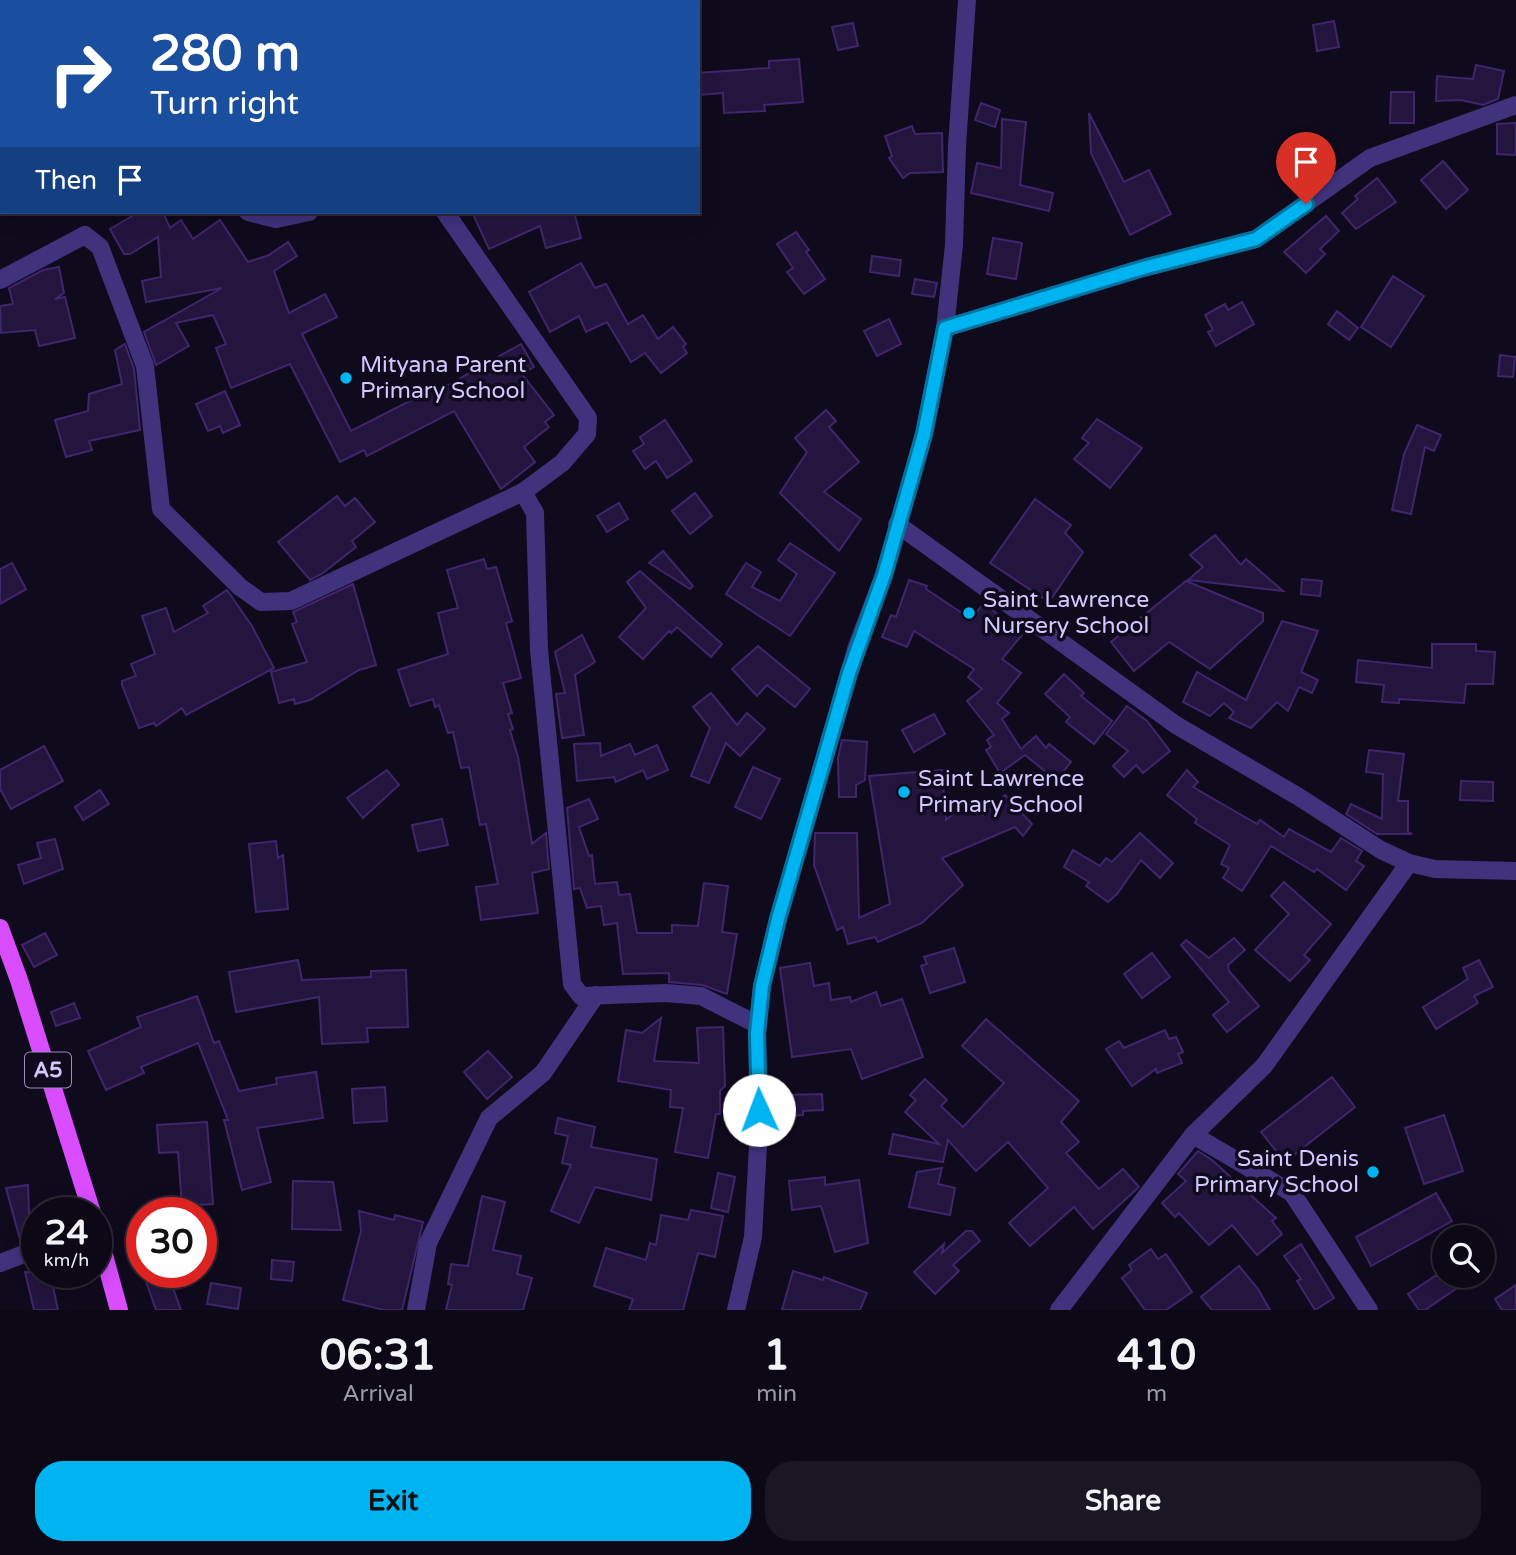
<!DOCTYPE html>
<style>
:root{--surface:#0c0816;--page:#1a1623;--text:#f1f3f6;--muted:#9a9aa1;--line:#2c2935;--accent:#00b3f1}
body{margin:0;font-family:"Varela Round",sans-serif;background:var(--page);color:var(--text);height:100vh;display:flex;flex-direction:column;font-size:26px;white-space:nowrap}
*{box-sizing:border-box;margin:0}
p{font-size:23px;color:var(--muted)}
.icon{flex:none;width:38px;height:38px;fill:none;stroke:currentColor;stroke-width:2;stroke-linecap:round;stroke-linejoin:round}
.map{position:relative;height:1310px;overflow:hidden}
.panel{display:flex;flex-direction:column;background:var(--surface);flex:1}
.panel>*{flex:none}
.banner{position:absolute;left:0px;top:0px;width:700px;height:214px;box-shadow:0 4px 18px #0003,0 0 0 2px var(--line);background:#1a4fa0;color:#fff;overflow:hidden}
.tools{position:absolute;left:1432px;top:1225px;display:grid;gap:14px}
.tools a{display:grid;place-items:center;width:63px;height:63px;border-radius:50%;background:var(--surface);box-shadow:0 4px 18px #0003,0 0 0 2px var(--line);font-size:35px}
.speed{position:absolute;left:21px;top:1197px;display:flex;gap:14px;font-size:35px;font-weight:700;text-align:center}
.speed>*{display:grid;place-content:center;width:91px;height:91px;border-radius:50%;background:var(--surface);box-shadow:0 4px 18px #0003,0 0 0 2px var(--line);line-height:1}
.speed small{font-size:18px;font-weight:400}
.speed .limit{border:10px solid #d22;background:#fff;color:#111}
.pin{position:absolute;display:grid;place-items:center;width:60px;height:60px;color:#fff;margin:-72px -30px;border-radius:50% 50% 50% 0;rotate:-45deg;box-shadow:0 0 7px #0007}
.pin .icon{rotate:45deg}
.me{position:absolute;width:77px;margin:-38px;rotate:358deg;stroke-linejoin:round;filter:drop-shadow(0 0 5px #0008)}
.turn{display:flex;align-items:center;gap:24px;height:147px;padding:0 35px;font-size:32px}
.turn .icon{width:91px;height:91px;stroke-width:2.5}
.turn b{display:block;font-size:49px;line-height:60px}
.then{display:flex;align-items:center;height:66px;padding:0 35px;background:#0003;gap:14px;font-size:26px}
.eta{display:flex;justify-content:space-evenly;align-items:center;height:119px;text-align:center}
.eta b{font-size:42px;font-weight:800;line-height:49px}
.button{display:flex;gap:14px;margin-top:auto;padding:14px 35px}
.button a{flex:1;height:80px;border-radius:28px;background:var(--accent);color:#111;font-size:28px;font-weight:800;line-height:80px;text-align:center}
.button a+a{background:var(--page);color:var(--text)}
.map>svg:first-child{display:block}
</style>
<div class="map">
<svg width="1516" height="1310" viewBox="0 0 1516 1310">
<rect width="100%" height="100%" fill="#100a1d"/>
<g fill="#24153f" stroke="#3f266c" stroke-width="2">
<path d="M1334,21L1339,47L1317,51L1313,25Z"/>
<path d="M853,23L858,46L838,50L832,27Z"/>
<path d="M799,59L803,102L764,105L765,111L724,113L723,93L698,95V73L769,68V61Z"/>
<path d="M1476,65L1504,71L1498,99L1483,105L1461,100L1436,101L1437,76L1473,79Z"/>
<path d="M1391,92H1414V123H1390Z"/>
<path d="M981,103L1000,110L995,127L975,120Z"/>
<path d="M1089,113L1124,182L1149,170L1171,214L1130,235L1091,153Z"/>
<path d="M1002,119L1026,122L1020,185L1053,193L1049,211L971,193L977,163L1001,168Z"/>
<path d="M1516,123V155L1497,154V124Z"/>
<path d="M912,126L915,134L942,133L943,172L910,173L903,178L889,158L892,156L885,136Z"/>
<path d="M1443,161L1468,190L1446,209L1421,180Z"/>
<path d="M1377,178L1396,202L1356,229L1342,213L1358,199L1355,196Z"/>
<path d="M139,212H163L170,228L181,220L193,239L220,220L248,262L269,255L288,242L297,256L274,271L289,313L325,294L337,317L302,334L351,431L437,387L439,390L521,344L534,367L522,374L554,415L545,422L549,427L524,447L535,462L501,489L454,411L367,456L364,450L340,462L290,364L231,388L216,348L226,344L213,315L176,323L189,346L156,365L144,332L222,288L146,302L142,281L161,277L158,237L130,254H124L110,229Z"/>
<path d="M472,212H574L581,238L546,248L540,226L489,249Z"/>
<path d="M1326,216L1339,231L1320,249L1325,254L1306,273L1284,252Z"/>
<path d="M796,232L809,250L806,252L825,279L804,294L787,272L793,268L777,244Z"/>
<path d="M993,238L1022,243L1016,279L987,274Z"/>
<path d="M872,256L901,260L899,276L870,272Z"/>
<path d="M581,263L595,288L606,284L628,324L643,315L658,339L673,327L686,344L683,347L687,353L661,373L645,353L631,362L607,322L586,332L579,316L550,332L529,292Z"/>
<path d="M59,267L64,293L55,299L65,297L75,338L39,346L35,330L1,333L0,306L13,304L9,288L43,270Z"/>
<path d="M1393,276L1424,296L1391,347L1361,327Z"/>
<path d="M915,279L937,283L934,297L912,294Z"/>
<path d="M1242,302L1254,324L1216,346L1208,332L1213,330L1205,315L1225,304L1228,310Z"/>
<path d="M1337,311L1358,328L1349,340L1328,324Z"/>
<path d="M889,319L901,344L877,356L864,331Z"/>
<path d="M125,344L134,369L140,430L89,441L92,450L66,457L55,420L88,411L89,394L122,384L115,350Z"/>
<path d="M1500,355L1515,357L1513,377L1498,376Z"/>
<path d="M225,391L240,425L223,433L220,426L208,431L196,404Z"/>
<path d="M826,410L836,421L829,427L859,462L824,492L861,519L839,551L780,493L807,452L795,438Z"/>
<path d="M1097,419L1142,448L1110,488L1074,459L1089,443L1082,438Z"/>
<path d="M665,420L692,461L667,478L656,461L645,469L633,451L644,444L640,437Z"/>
<path d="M1417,425L1441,435L1434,451L1425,447L1411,514L1392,510L1404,454Z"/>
<path d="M695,493L712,516L690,534L672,511Z"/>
<path d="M337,496L345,506L355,498L375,522L352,541L356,547L323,573L310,580L278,542Z"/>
<path d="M1035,499L1071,525L1065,533L1083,552L1049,602L990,563Z"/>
<path d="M619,503L628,519L607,532L597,516Z"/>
<path d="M1215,535L1241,565L1246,559L1283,591L1188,580L1203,567L1190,555Z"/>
<path d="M790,543L835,573L790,636L726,594L746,563L761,572L752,587L780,601L797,574L778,560Z"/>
<path d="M663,551L693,586L690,589L649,563Z"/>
<path d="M484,559L487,569L496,567L512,621L506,623L521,678L503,683L512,713L508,714L513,729L510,730L518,757L532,844L546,833L549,869L532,873L538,913L481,920L476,887L498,884L486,824L480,825L469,767L461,768L453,732L448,733L439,705L435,707L433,699L410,706L398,670L448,654L438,613L458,608L447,570Z"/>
<path d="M12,563L26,589L0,604V569Z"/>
<path d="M640,571L722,644L711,657L677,627L671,633L669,631L643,659L619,637L646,608L627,582Z"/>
<path d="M1302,579L1322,581L1320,596L1301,594Z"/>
<path d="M909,580L927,586L926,589L971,619L984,603L1022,635L1002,659L1021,673L997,703L1009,713L1002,719L1021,749L1036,736L1046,748L1049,744L1071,762L1056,780L1025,755L1000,773L986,750L991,747L987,740L994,735L967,701L982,689L968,677L974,669L914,631L907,647L882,637L891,615L896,617Z"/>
<path d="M1186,581L1263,613V621L1210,669L1169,642L1134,671L1111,642Z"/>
<path d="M353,584L376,665L359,670L310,700L295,704L294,699L279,703L271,672L307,662L292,624L297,622L293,612Z"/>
<path d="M227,590L252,626L274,668L186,715L182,708L156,726L154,723L139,728L122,685V681L136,676L131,664L155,654L142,616L166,608L174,632L208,613L203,606Z"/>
<path d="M1282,621L1318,631L1301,672L1318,680L1312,693L1299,687L1288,711L1277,702L1251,728L1229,718L1234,712L1224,703L1210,716L1183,702L1197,672L1246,700Z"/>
<path d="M582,635L595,662L575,675L584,735L562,738L556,694L565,693L555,652Z"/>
<path d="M1432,644H1476V651L1495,652L1493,684H1466L1464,703L1399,699V703L1382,702L1384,685L1356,682L1358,660L1432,668Z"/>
<path d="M758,646L810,689L795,707L767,685L757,696L732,669Z"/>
<path d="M1064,674L1084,693L1081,696L1112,721L1094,744L1066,722L1070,717L1045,694Z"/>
<path d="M711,693L737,725L747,713L765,729L740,756L726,743L709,783L691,776L710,728L693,707Z"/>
<path d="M1127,706L1147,721L1170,751L1143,773L1136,765L1124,777L1113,766L1128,751L1106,734Z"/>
<path d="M934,714L945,734L914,752L902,730Z"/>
<path d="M842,740L867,742L865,780L856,785V797H839L838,758Z"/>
<path d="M600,743L601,756L630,744L635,755L657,745L668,770L647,779L643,770L616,782L614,777L577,781L574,744Z"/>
<path d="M44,746L63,781L11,809L0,789V770Z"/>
<path d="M1369,750L1404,754L1398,801H1408V832L1412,834H1377L1346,814L1351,804L1382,819L1383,774L1366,772Z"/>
<path d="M753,767L780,779L761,819L735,807Z"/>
<path d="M387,770L399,785L363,818L347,798Z"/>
<path d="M942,770L946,820L970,799L983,815L1005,795L1032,824L1023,836L1015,827L942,858L963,885L922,923L878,942L875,937L848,944L843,927L837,930L814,865L815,833H857L859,918L890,904L869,776Z"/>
<path d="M1187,770L1198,782L1193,787L1257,824L1260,820L1284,837L1289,829L1331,852L1341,838L1362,851L1356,861L1364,866L1346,890L1317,869L1314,872L1271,846L1242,891L1223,878L1229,868L1221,864L1230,845L1195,823L1197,819L1167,795Z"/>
<path d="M1461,781L1493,782V801L1460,800Z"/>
<path d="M100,790L109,804L83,820L75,807Z"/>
<path d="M589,799L598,819L579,827L589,856L592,855L595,884L617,882L619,895L630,894L637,933H672V925L698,926L704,883L728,886L722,932L737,934L727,994L702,985L669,982V973L623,974L617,923L604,925L601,906L587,908L580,888L574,889L567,808Z"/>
<path d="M442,819L448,845L418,851L412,825Z"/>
<path d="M1140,833L1173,863L1160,878L1141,860L1117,894L1108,902L1086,886L1089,882L1064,867L1073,850L1100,866L1106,858L1112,862Z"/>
<path d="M55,839L63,869L24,884L18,865L41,858L37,843Z"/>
<path d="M276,841L278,858L283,855L288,909L256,912L249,844Z"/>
<path d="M1284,882L1331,924L1304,955L1310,960L1290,981L1255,950L1289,914L1271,896Z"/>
<path d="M45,933L57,955L34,967L22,945Z"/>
<path d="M1234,938L1245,950L1228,965L1229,971L1259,1006L1227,1032L1213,1015L1229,1002L1181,945L1186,940L1209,958Z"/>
<path d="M954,948L965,982L930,993L921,966L927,964L924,957Z"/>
<path d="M1152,953L1170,977L1142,998L1124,974Z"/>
<path d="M298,960L302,980L371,977V971L406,970L408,1027L367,1028L368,1042L322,1044L319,997L236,1012L229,972Z"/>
<path d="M1479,960L1493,987L1474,996L1478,1003L1436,1029L1423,1007L1468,979L1463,968Z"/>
<path d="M810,963L814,986L829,983L831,1000L850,997L851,1002L876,992L881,1006L902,999L923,1057L862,1079L851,1049L792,1057L780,968Z"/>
<path d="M197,996L214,1043L219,1041L239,1091L277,1084L276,1078L316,1072L323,1118L257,1128L271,1182L242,1190L224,1120H228L198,1043L141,1067L144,1073L106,1090L88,1051L141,1027L137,1017Z"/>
<path d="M74,1003L80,1018L56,1026L51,1012Z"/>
<path d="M661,1018L654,1061L699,1063L697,1028L723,1027L725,1086L720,1091V1114H716L708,1158L675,1152L683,1108L670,1107L671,1090L618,1081L626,1030L642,1033Z"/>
<path d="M986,1019L1079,1101L1061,1122L1079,1142L1066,1153L1099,1189L1123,1169L1139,1187L1093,1229L1074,1207L1030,1246L1009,1223L1048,1188L1008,1142L976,1171L948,1140L943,1162L889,1154L893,1134L939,1144L905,1112L916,1100L910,1095L925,1079L947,1100L941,1106L963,1127L1004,1083L962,1046Z"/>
<path d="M1165,1030L1169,1039L1176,1037L1183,1052L1178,1054L1182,1063L1157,1073L1156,1069L1132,1086L1106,1049L1119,1041L1124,1048Z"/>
<path d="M488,1051L512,1077L487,1099L464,1072Z"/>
<path d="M1332,1077L1355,1107L1285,1162L1261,1132Z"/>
<path d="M385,1087L387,1121L354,1123L352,1089Z"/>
<path d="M822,1094L823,1110L803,1111V1115L788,1116L787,1095Z"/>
<path d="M1444,1115L1463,1171L1424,1184L1405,1128Z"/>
<path d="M558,1118L595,1127L591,1147L657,1159L651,1200L595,1187L579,1223L551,1211L571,1165L562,1163L568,1136L555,1133Z"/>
<path d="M207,1122L213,1204L182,1206L178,1152L159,1153L157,1125Z"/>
<path d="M1198,1151L1212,1160L1276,1218L1272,1221L1282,1234L1257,1255L1232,1225L1209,1245L1179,1213L1175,1217L1162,1203L1186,1181L1178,1174Z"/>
<path d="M942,1168L938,1184L955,1188L950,1215L909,1207L917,1172Z"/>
<path d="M718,1173L735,1177L728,1212L711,1208Z"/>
<path d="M825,1177V1185L859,1180L868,1243L835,1252L821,1206L792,1210L789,1181Z"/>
<path d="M293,1181L333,1182L341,1230L292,1229Z"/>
<path d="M28,1185L30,1240L21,1243L6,1188Z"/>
<path d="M1436,1193L1452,1221L1371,1266L1356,1237Z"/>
<path d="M482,1196L505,1202L493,1250L521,1256L517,1274L532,1278L523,1310H446L452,1285L448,1284L451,1264L468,1266Z"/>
<path d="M691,1210L723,1216L715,1257L698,1253L683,1310H629L633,1299L594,1286L606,1248L646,1260L650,1243L656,1245L661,1215L688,1220Z"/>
<path d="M359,1211L394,1220L395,1215L423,1222L402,1310H384L343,1300L361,1231Z"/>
<path d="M966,1231H972L980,1241L953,1265L959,1271L935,1294L914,1272L944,1244L942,1253Z"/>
<path d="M1301,1244L1334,1298L1315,1310L1297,1281L1301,1279L1284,1256Z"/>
<path d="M1151,1249L1158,1259L1166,1254L1192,1292L1166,1310H1145L1122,1278L1132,1270L1129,1265Z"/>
<path d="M272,1260L294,1262L292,1281L271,1279Z"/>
<path d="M1239,1266L1258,1289L1270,1310H1212L1201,1297Z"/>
<path d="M793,1271L823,1280L824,1277L867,1293L860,1310H782Z"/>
<path d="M25,1272H50L58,1310H34Z"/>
<path d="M143,1273L169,1277L181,1310H156Z"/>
<path d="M1435,1276H1452L1460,1286L1425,1310H1419L1408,1294Z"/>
<path d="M211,1283L241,1288L238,1309L207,1304Z"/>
<path d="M1516,1285V1310H1502L1495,1299Z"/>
</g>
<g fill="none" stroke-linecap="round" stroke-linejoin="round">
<g stroke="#41327e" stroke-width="18">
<path d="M0,168L2,166"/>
<path d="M248,212L276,219L309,212"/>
<path d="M0,280L85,235L100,247L145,366L161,509L240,587L261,602L291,601L523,492L562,463L587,434L588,418L445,212"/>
<path d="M945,328L1143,268L1256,239L1370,158L1516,105"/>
<path d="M523,492L535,513L539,650L572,984L581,996L666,993L701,996L758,1025"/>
<path d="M897,524L1176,725L1299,797L1381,850L1409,863L1435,869L1516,871"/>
<path d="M1193,1135L1292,1193L1369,1310"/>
<path d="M0,1263L37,1249"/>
<path d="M416,1310L428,1243L489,1118L543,1073L596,995"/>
<path d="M736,1310L753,1237L759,1128L757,1033L762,986L778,919L857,646L884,575L924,434L945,328L954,245L957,146L967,0"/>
<path d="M1059,1310L1193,1135L1264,1066L1409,863"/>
</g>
<g stroke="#d94dff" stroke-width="18">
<path d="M0,928L19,980L92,1213"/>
<path d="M96,1226L119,1310"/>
</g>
</g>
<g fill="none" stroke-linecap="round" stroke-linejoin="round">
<defs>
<path id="route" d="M759,1110L757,1033L762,986L778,919L849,673L884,575L924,434L945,328L1143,268L1256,239L1306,204"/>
</defs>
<use href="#route" stroke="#00749d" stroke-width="18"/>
<use href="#route" stroke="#00b3f1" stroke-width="12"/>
</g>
<g fill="#00b3f1" stroke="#100a1d" stroke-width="2.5">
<circle cx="346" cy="378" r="7"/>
<circle cx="969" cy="613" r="7"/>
<circle cx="904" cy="792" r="7"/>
<circle cx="1373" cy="1172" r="7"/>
</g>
<g text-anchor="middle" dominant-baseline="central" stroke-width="7" stroke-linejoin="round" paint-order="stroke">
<rect fill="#100a1d" stroke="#9a8ebb" stroke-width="2" x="25" y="1052.5" width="46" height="35" rx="5"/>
<g font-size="21" font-weight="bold" fill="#d5c6ff">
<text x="48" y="1070">A5</text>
</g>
<g font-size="23" fill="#d5c6ff" stroke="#100a1d" text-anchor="start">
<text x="360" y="365">Mityana Parent<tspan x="360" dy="26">Primary School</tspan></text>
<text x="983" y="600">Saint Lawrence<tspan x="983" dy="26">Nursery School</tspan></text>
<text x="918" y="779">Saint Lawrence<tspan x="918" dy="26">Primary School</tspan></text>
<text x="1359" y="1159" text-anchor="end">Saint Denis<tspan x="1359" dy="26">Primary School</tspan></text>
</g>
</g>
</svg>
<div class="tools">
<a><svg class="icon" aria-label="search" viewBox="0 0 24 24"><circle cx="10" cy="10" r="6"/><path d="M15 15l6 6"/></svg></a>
</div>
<div class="speed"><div>24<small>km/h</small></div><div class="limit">30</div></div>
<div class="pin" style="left:1306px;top:204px;background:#d93025"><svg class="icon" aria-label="arrive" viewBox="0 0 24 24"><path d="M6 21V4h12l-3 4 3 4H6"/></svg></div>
<svg class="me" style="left:759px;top:1110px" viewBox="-20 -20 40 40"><circle r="19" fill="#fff"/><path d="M0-13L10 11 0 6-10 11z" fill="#00b3f1"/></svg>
<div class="banner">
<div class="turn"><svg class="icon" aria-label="right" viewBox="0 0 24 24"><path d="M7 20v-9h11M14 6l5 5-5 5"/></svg><div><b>280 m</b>Turn right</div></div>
<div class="then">Then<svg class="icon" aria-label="arrive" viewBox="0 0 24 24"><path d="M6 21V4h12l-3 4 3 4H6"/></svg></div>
</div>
</div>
<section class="panel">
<div class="eta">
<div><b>06:31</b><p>Arrival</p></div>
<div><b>1</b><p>min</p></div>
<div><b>410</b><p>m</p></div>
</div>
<div class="button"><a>Exit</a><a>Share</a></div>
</section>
